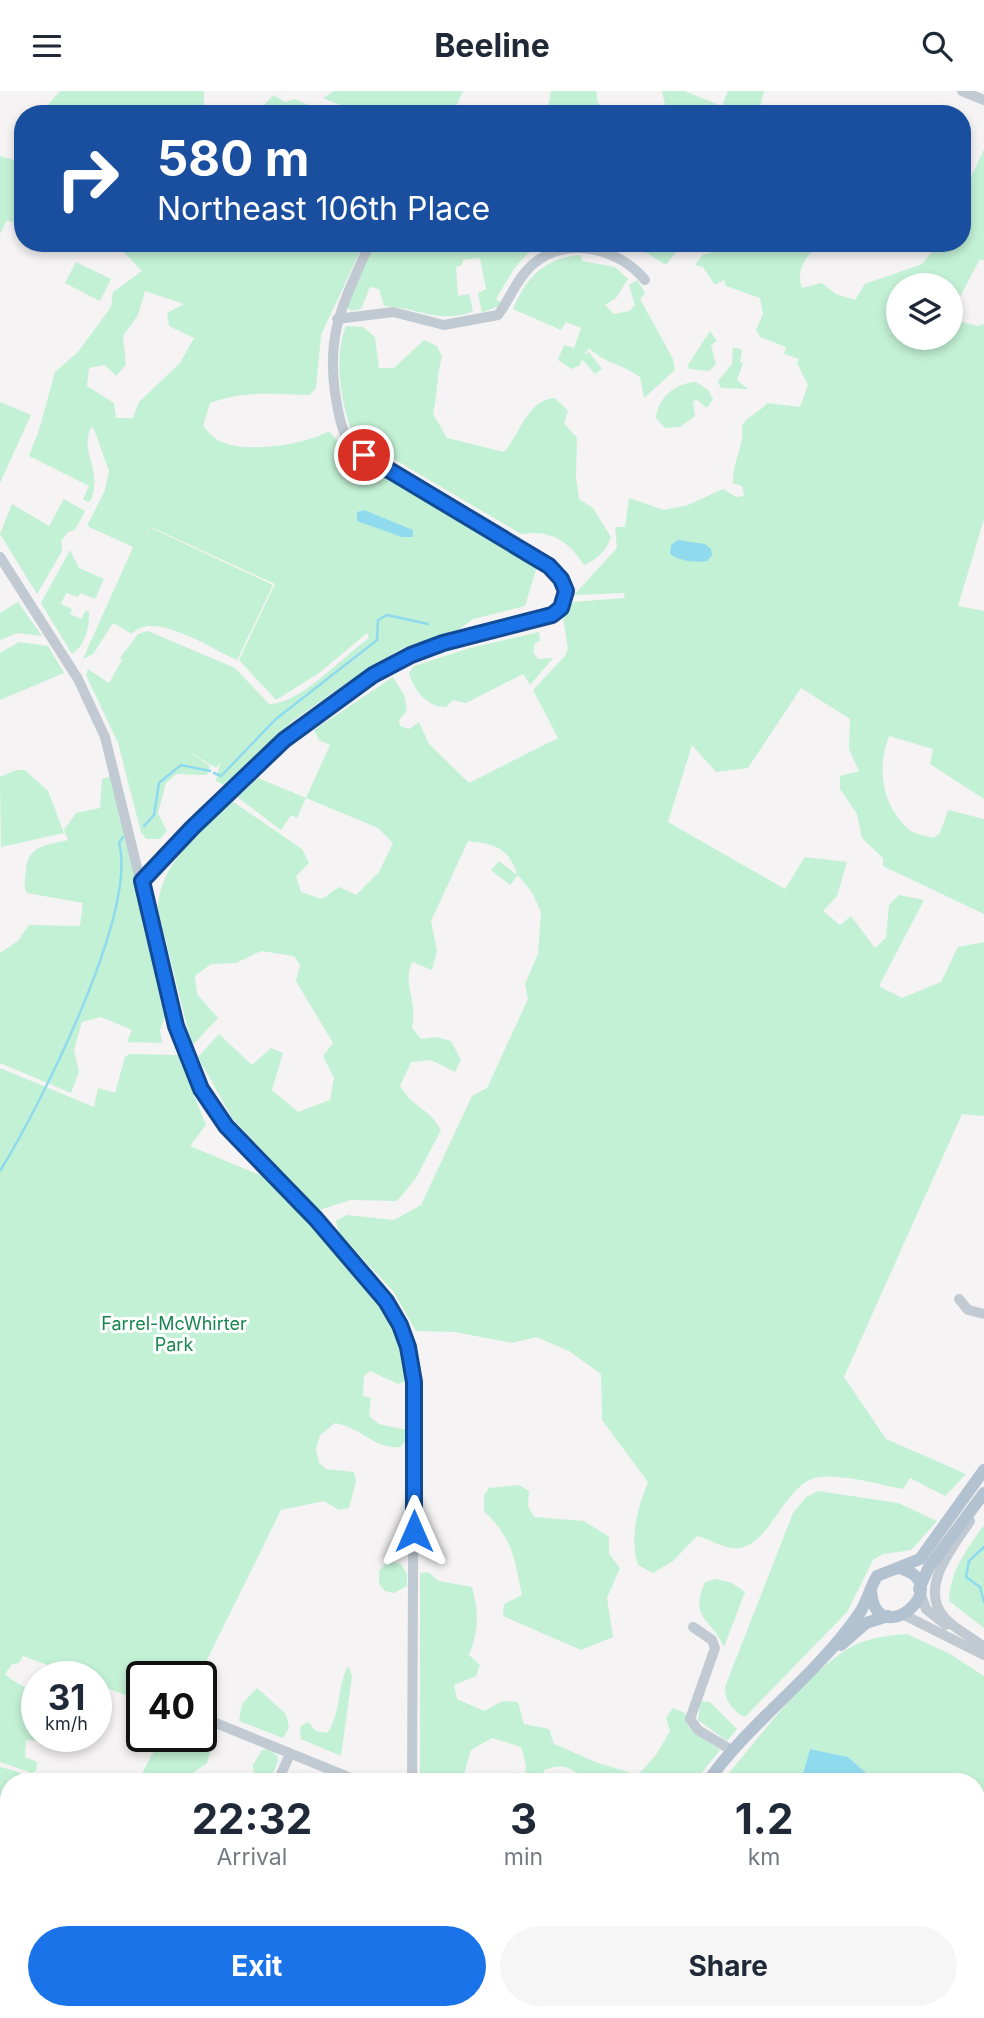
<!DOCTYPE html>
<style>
:root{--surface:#fff;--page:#f6f6f7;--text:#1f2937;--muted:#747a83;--accent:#1a73e8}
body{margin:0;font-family:Inter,sans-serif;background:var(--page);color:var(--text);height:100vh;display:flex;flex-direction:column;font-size:26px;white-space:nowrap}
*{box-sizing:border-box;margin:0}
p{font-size:23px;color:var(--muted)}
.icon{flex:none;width:38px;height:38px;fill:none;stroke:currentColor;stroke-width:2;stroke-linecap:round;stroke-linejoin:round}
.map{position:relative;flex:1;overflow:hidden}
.sheet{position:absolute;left:0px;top:1682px;width:985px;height:247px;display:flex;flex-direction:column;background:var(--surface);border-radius:28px 28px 0 0;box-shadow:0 4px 10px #0003}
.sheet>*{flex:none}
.guide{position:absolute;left:14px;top:14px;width:957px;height:147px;border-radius:28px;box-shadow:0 4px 10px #0003;background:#1a4fa0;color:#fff;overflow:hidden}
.controls{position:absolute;left:886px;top:182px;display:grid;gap:14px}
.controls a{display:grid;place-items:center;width:77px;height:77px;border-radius:50%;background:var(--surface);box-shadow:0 4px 10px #0003;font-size:35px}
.speed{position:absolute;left:21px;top:1570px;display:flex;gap:14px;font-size:35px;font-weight:700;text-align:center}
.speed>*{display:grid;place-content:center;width:91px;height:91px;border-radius:50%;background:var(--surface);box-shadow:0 4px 10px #0003;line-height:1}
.speed small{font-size:18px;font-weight:400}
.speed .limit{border:4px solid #111;border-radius:10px;background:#fff;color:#111}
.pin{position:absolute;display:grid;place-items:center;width:60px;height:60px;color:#fff;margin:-30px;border:4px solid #fff;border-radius:50%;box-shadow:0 2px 7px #0007}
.me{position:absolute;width:77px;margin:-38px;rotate:0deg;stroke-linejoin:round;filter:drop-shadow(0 0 5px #0008)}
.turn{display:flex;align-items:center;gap:24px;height:147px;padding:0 28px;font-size:32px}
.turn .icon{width:91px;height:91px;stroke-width:2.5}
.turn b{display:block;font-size:49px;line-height:60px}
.eta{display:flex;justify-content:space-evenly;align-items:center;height:119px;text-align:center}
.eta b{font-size:42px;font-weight:700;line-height:49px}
.action{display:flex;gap:14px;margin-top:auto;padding:14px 28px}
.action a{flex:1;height:80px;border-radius:42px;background:var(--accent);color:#fff;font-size:28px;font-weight:700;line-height:80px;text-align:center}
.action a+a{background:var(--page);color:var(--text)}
header{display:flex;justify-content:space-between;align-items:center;height:91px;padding:0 28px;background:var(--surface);font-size:32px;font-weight:700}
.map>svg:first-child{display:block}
</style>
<header><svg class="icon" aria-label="menu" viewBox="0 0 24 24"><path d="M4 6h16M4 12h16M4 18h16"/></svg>Beeline<svg class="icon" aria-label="search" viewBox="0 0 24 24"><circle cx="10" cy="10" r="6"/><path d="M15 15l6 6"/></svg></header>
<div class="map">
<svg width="984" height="1927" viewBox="0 0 984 1927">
<rect width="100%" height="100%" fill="#f5f3f3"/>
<g fill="#c3f1d5" fill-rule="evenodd">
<path d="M60,0H204V15L219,23H40Z"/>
<path d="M334,0H463L453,23H362L323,7Z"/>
<path d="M551,0H596L598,12L613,23H547Z"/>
<path d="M662,0H684L722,15L728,0H764L758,23H667Z"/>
<path d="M273,4L285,11L295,8L329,23H256Z"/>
<path d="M984,58V170L980,168L955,215L959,230L978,235L984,233V428L958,515L984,520V708L930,673L933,658L889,645C877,678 881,712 908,738C913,743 927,745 934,747L940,742L948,719L984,728V823L883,775V767L862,747L857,723L840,698V685L859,680L849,658L850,628L801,597L748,677L716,681L692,654L668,731L785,798L805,766L847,771L837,805L823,820L840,834L851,825L875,857L886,847L889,814L899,804L924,809L879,895L902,907L941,891L958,856L984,851V1025L962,1023L844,1286L886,1348L966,1383L945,1405L910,1387L903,1398C879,1394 834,1380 812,1388C784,1398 768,1454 739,1457C724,1459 711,1448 697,1445L673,1470L653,1482L638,1474C629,1446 638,1417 648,1391L602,1329L601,1283L569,1260L536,1246L512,1252L455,1241L416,1240L393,1200L339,1142L336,1130L347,1124L394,1129L421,1114L472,1005L487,997L528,908L525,893L538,863L541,821L533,803L518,784L510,794L491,779L499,770L517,784C510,757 495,753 468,750L431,830L437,860L432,879L412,871C402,895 418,908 412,937L421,948L436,946L451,950L461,969L455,981L431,969L411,971L400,995C415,1019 427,1015 441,1039L416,1087L397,1110L351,1109L319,1119L232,1027L198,966L219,943L252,974L271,957L283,962L272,999L298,1021L330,1009L334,987L323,965L333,952L296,890L300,874L294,865L261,860L236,872L211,873L195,885L197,903L218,927L192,955L158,818C159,772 201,741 232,710L302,758L309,772L296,785L301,801L322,808L339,796L356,804L379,781L393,752L378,737L306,707L297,727L291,724L281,739L237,706L258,687L306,707L330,654L319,649L314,639L393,586L405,606L407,620L399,629L400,635L409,638L419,631L429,653L469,692L558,647L533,599L565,565L568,558L563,527L573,511L624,507L625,502L574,504L617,457L615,436H625L629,407L664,419L688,414L723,398L736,406L744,405L742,395L733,392C732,371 745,354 742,335C748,324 759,322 767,312L800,316L808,294L797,272L799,268L784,263L786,256L760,246L756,239L763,223L760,207L726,195L724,189L715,194L703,176L695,174L702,164L716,160L715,152H819C807,165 795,179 802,197L822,192L836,203L855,209L865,193L922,173L939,152H962L963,104ZM898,194H950V247H898Z"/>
<path d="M23,64V136L7,129L0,143V65L17,70Z"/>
<path d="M58,152H364L321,244L316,297L310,304C274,303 245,299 210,312L203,335C208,340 213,347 220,350C245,363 305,354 329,340L343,357L360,370L537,475L525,515L473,528L458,539L401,558L365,579L294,629L224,694L216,690L220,672L216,677L181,656L210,675L207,684L176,683L166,692L158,722L167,740L160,748H146L141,741L118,652L86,584L88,578L109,592L122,569L120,567L138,543L148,540L235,577L269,613C301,613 343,565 369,547L367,542L319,582L276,609L239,569L275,493L151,436L128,484L151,437L273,494L237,569C212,558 152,518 132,543L113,532L93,563L83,568L133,456L87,435L105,399L109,380L94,338L91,336C79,364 103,376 91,409L87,411L83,408L89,395L29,365L39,339L55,281L78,261L111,216L113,201L142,180L116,153ZM145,200L184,213L167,222L169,235L194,247L180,272L139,311L133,327H116L114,312L87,295L89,277L105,274L116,285L126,274L123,245L138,224Z"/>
<path d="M374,152H546C519,163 510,185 496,208L503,213L482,222L478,202L486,198L480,167L463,169L462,174L456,176L458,205L469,203L473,220C443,234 415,216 384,215L379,198L370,196L361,218L351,220L347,216Z"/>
<path d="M631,152H683L666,174Z"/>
<path d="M581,164L582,170L615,176L628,188L616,207L605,214L614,223L629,220L635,214L629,194L637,189L645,202L640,208L673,268L675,279L644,307L640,286C622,273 608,274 589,257L584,264L589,261L602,278L595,283L582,268L580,274L572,278L558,269L564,254L574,257L581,237L566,231L561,239L513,218C527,185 545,167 581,164Z"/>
<path d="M76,171L111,188L100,210L65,192Z"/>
<path d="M346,235L363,236L375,246L379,277H394L424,249L437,255L442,266C436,285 438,303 433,323L447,347L504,361C522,341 526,310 555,307L568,320L564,332L577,347L576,386L579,408L593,417L611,446C607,459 597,469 584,474C569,450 550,438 521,443L353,344C341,311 333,268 346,235Z"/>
<path d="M710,240L717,250L711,254L716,273L709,280L689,278L688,274Z"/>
<path d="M733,256L742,259L740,271L743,272L737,289L748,298L721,297L718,290L732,273Z"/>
<path d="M696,291L708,299L713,308L707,317L696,308L693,311L695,325L680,336L665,337L656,327C658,307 675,292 696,291Z"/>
<path d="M0,311L31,324L0,392Z"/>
<path d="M64,408L85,420L75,439L68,441L61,450L62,460L37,503L0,443L12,413L49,435Z"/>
<path d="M70,459L79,477L104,488L95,508L80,502L78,506L66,502L61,513L72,518L70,523L81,528L86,519L89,521C89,536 86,554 72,563L41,512Z"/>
<path d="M18,511L42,545L18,542L0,549V522Z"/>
<path d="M539,541L540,550L535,552L533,561L538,568L553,567L530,594L523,583L466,612L453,609L446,616C427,616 414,600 409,582L414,575L470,557Z"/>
<path d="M19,551L48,555L64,582L0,609V562Z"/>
<path d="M16,679H25L48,700L64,742L1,756L0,686Z"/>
<path d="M111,685L166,923L160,939L162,952L127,951L132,939L101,926L82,931L74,959L79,981L71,1002L0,972V862L18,850L29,834L80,835L83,812L27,802C23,795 25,787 26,779C28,754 47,754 68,749L64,739L76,722L100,717L102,688Z"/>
<path d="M129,963L178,964L206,1034L190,1055L279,1092L383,1209L381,1213C400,1237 405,1260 407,1290L398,1293L370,1280L364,1285L363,1305L371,1307L369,1325L379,1333L407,1339V1349L400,1356C374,1358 360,1336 335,1332L320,1344L316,1358L319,1372L326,1378L354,1381L356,1390L349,1417L339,1419L324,1410L281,1419L199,1585L142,1586V1610L96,1593V1586L77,1585L23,1565L19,1572L12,1573L5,1583C18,1596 36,1595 37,1618H28L27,1635L37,1636L38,1650L26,1649L25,1666L37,1671L36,1680L32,1682L0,1671V977L94,1016L98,997L115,1002L125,966Z"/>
<path d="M519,1394L529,1400L528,1415L534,1426L584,1430L609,1446V1463L620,1477L607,1507L613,1546L581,1559L503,1525L504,1513L522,1504C514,1466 513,1448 484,1420V1404L489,1397Z"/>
<path d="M818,1400L898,1412L937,1430L911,1459L883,1463L873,1469L847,1521L745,1626C732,1620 725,1610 725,1596L793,1422L806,1406Z"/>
<path d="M984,1434V1537L949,1510C950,1480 967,1458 984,1434Z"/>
<path d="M389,1469L401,1473L407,1483V1495L394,1502L385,1500L379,1493V1480Z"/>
<path d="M428,1481L439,1490L472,1496C479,1522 479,1539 469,1564L480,1574L476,1585L454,1594L457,1608L484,1620L503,1610L518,1611L524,1633L549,1638L554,1653L598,1672L638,1684L656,1664L670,1640L666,1627L673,1617L685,1622L689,1637L720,1659L695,1690H587C570,1678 568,1671 544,1679L542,1690H525L526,1674L521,1656L492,1647L471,1659L464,1683L456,1690H420V1482Z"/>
<path d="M716,1488L732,1492L745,1501L724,1556C711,1526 689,1529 705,1491Z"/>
<path d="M907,1543L950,1563L984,1585V1720L977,1725L976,1690H887L872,1687L848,1666L810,1658L801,1690H722C756,1651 812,1573 859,1552C875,1546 891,1544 907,1543Z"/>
<path d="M348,1575L352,1585L341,1665L301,1648L300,1636L308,1631L316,1640L327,1642C341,1625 337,1595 348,1575Z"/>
<path d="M257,1597L286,1623L289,1637L283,1647L239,1630L242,1613Z"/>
<path d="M701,1610L710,1611L737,1638L727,1650L698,1629Z"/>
<path d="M201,1639L210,1661L207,1672L193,1682L198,1690H138L162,1645H201Z"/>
<path d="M268,1658L277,1664L278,1670L270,1690H255L253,1674L262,1659Z"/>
<path d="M0,1676L16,1680L33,1690H9V1739L0,1735Z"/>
<path d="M0,1796H9V1920H44L48,1923L80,1927H0Z"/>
<path d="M977,1910L984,1914V1927H563L568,1920H976Z"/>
<path d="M219,1920H334L328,1927H229Z"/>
</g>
<g fill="#90daee">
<path d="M364,419L413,439V446H402L357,430V421Z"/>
<path d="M678,449L705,453L711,458L712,464L707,470C696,472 679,470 670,463L671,454Z"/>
<path d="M810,1658L848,1666L872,1687L887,1690H801Z"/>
<path d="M984,1720V1914L976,1910V1725Z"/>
</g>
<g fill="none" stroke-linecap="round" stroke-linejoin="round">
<g stroke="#90daee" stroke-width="2.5">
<path d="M214,682L221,685L276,628L377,549L378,529L387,524L428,533"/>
<path d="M144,735L154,724L159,692L181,674L210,680"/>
<path d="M0,1080C39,1017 138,822 119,752L123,746"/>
<path d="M984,1456L969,1470L966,1486L980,1496L984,1511"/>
<path d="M0,1851L9,1877"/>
<path d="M30,1920L31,1927"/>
</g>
<g stroke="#c1cad2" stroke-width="10">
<path d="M962,0L984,9"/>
<path d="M337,228L393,221L444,234L498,224C510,208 517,187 532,174C566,144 619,157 645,189"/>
<path d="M0,466L78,588L105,646L176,935L201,998L246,1059L316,1128L386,1210L400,1234L408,1256L414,1291L412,1690"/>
<path d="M142,791C204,722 269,656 345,604C366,590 386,575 409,564C454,544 505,538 552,524C561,517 563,511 566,500L561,488L549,475L364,364C343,349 340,333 336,308C325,241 344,211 370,152"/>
<path d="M959,1208L968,1219L984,1223"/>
<path d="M970,1430C954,1455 918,1496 944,1526C954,1538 972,1546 984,1556"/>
<path d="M920,1501L926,1518L946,1534"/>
<path d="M904,1524L984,1564"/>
<path d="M693,1536L712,1549L715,1557L690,1628L698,1639L733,1660"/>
<path d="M201,1626L358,1690"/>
<path d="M278,1690L290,1663"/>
<path d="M411,1920L412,1927"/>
<path d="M138,1927L147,1920"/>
</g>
<g stroke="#b3c2d1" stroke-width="12">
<path d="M919,1498L929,1476L984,1402"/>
<path d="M871,1499C875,1565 961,1492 898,1477"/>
<path d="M841,1554L866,1532L888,1525"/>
<path d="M708,1690C752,1629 816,1585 859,1523C867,1511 870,1497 877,1485L920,1468L984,1379"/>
<path d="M546,1927L551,1920"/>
</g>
</g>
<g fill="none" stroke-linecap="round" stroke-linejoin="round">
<defs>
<path id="route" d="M364,364L549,475L561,488L566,500L561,517L552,524L443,552L411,564L373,584L284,649L192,737L142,790L176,935L201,998L226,1035L316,1128L386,1210L400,1234L408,1256L414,1291V1440"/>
</defs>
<use href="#route" stroke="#114b97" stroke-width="18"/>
<use href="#route" stroke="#1a73e8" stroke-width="12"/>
</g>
<g text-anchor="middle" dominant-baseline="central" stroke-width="6" stroke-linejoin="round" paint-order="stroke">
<g font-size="18" fill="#17864f" stroke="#fff">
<text x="174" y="1232">Farrel-McWhirter<tspan x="174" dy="21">Park</tspan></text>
</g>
</g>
</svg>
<div class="controls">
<a><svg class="icon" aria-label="layers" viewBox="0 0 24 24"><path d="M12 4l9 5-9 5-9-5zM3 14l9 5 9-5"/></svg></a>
</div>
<div class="speed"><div>31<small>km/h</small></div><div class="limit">40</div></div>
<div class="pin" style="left:364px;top:364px;background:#d93025"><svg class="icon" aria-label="arrive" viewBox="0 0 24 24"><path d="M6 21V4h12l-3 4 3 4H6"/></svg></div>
<svg class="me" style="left:414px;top:1440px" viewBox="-20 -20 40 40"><path d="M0-17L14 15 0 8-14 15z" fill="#1a73e8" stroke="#fff" stroke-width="4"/></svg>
<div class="guide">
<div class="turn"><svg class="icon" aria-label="right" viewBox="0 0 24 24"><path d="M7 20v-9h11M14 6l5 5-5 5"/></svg><div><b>580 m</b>Northeast 106th Place</div></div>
</div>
<section class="sheet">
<div class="eta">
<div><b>22:32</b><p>Arrival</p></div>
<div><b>3</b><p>min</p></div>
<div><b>1.2</b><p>km</p></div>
</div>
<div class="action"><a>Exit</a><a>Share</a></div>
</section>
</div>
